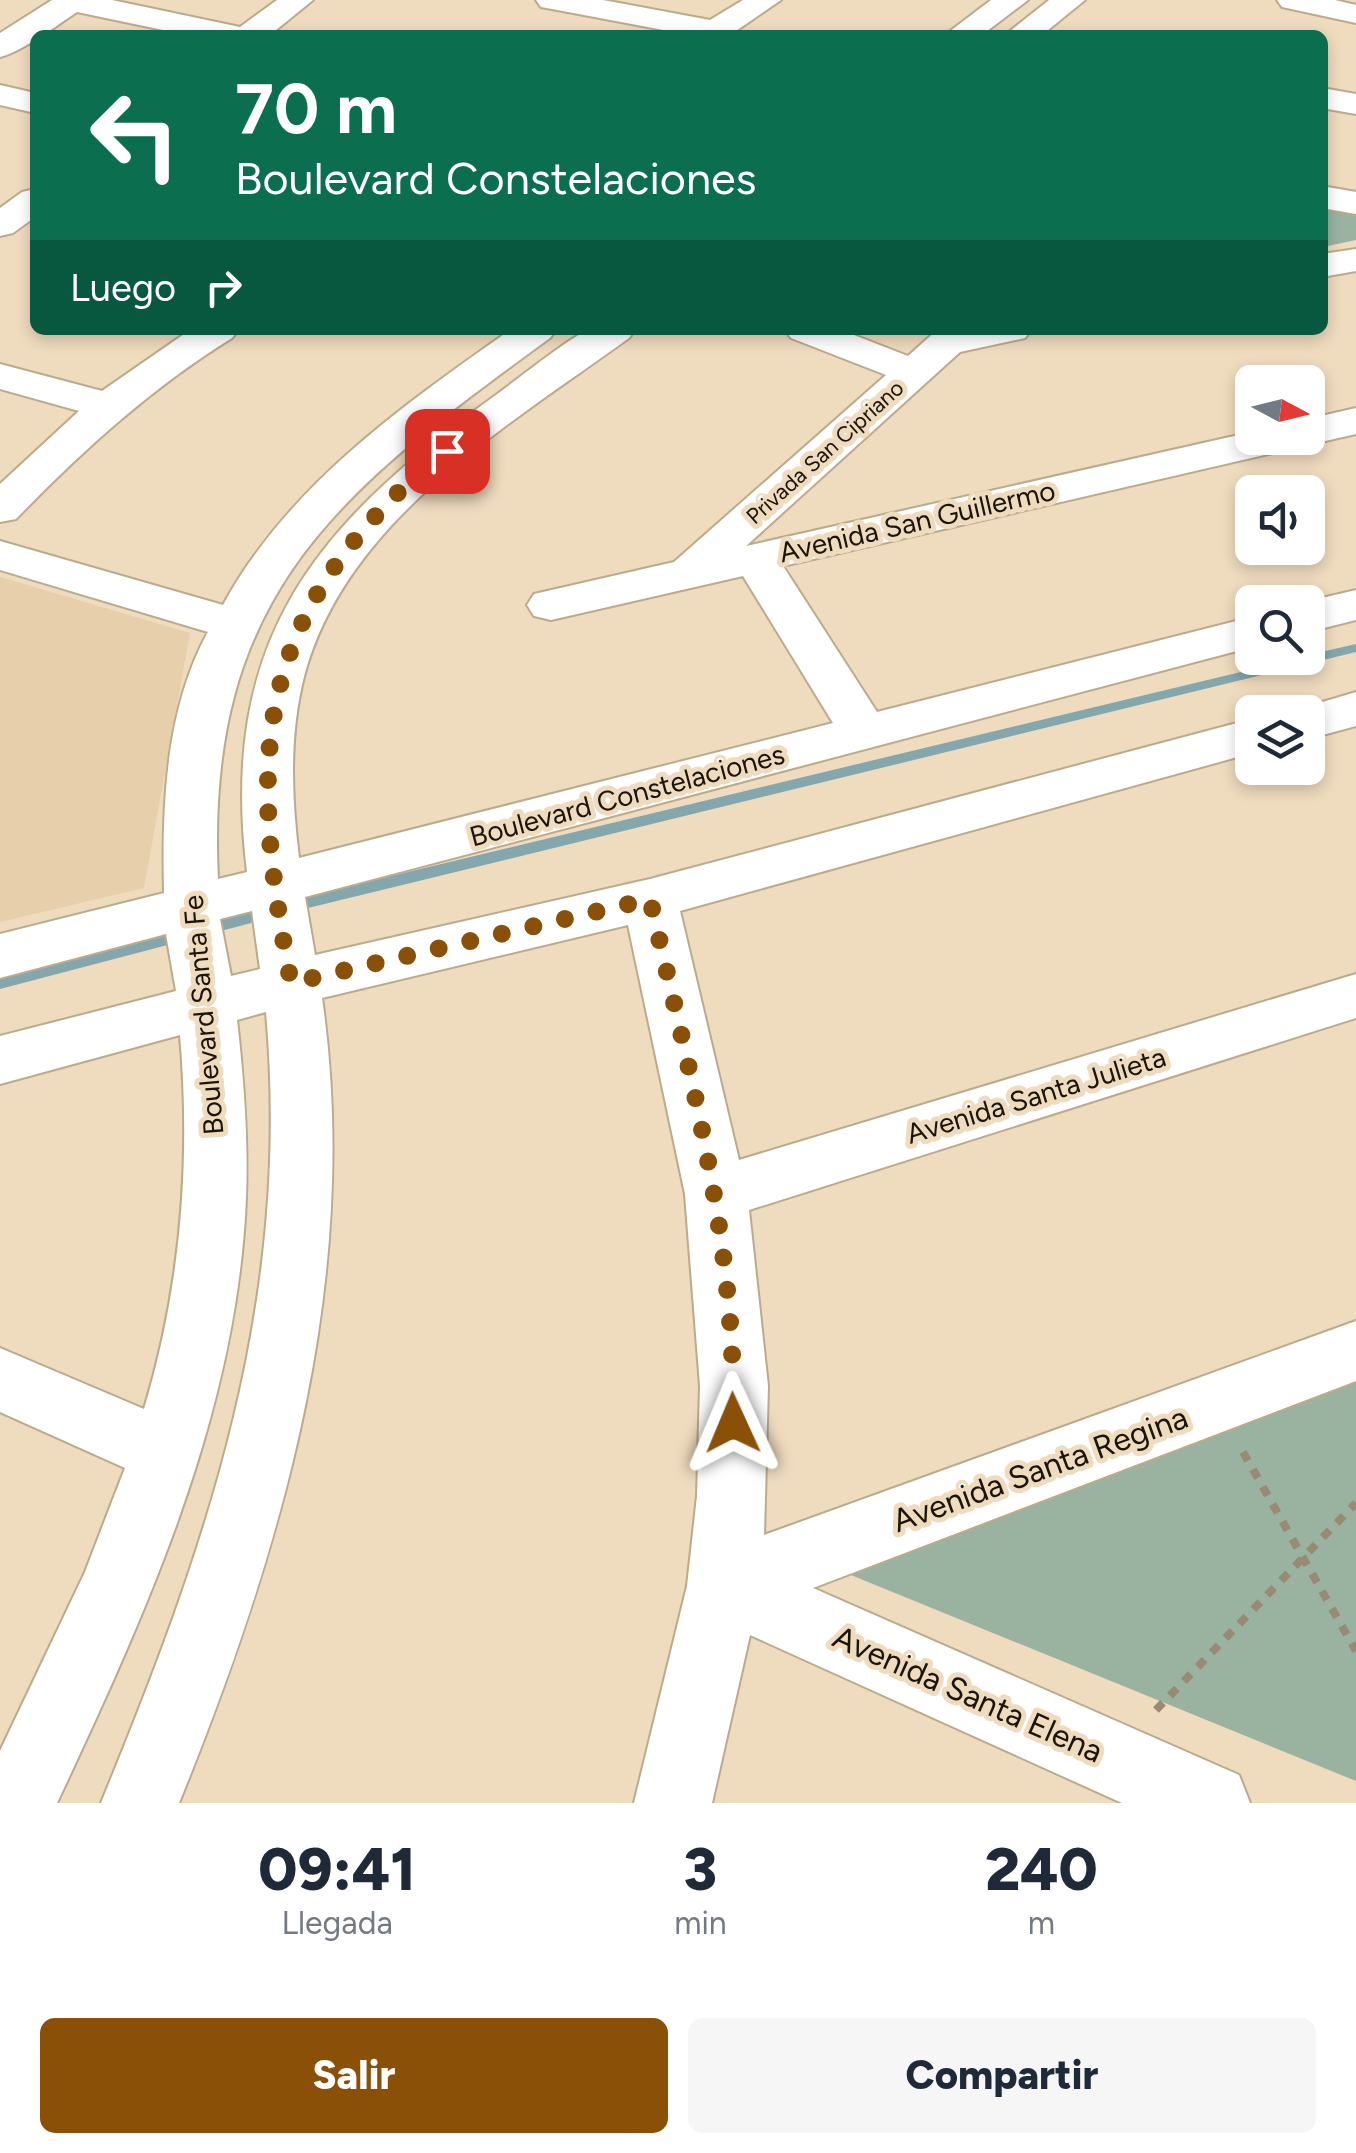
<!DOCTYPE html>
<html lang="es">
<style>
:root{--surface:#fff;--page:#f6f6f7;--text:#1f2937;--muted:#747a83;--accent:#8a5007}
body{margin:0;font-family:Figtree,sans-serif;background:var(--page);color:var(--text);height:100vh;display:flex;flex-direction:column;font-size:38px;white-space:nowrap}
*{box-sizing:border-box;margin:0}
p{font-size:32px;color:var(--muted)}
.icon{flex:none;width:55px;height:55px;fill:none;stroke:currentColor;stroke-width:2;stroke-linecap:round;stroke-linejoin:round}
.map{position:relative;height:1803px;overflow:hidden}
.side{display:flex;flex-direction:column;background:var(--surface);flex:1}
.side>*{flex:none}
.banner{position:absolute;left:30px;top:30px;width:1298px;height:305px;border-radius:15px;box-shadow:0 5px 15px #0003;background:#0b6e4f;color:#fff;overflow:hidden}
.needle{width:65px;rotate:97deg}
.controls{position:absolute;left:1235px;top:365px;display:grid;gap:20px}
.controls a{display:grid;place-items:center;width:90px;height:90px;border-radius:15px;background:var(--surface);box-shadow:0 5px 15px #0003;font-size:50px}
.pin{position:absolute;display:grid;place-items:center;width:85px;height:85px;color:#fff;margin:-42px;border-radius:20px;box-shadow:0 5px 15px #0006}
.me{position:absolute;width:110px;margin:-55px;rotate:359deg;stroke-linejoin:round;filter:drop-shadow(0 0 8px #0008)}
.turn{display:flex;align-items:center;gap:35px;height:210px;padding:0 40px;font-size:45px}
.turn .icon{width:130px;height:130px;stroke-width:2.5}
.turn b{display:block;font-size:70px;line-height:85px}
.then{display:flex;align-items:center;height:95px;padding:0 40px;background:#0003;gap:20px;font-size:38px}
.eta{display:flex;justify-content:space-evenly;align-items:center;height:170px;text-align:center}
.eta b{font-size:60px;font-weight:800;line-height:70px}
.button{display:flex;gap:20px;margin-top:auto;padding:20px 40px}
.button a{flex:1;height:115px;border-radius:15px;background:var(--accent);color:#fff;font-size:40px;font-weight:800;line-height:115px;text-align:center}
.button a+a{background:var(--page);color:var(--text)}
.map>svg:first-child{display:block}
</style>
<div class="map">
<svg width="1356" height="1803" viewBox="0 0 1356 1803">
<rect width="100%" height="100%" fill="#efdbbe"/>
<path fill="#e7cfab" d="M0,577L190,633L144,888L0,922Z"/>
<g fill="#99b3a0">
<path d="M1322,196L1356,203V240L1323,247Z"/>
<path d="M1356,1376V1781L846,1573Z"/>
</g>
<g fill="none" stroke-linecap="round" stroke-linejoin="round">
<path fill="#83a7ad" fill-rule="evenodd" d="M1356,644V652L308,908L0,989V977L308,896L1299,658H1308V655Z"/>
<defs>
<g id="minor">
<path d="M52,0H112L240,27L277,0H313L270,35H187L77,12C56,26 23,51 0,57V33Z"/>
<path d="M536,0H603L710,20L743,0H781L730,35H690L552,9L541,7Z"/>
<path d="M991,0H1028L982,35H945Z"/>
<path d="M1049,0H1085L1042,35H1005Z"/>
<path d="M1277,0H1335L1356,5V23L1282,7Z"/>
<path d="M0,85L35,93V113L0,105Z"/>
<path d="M1322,88L1356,94V114L1322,108Z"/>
<path d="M1322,186L1356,192V214L1322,208Z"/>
<path d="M35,189V217L13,233L0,236V208L22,192Z"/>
<path d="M1356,249V271L1322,277V254Z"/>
<path d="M190,330H238L232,338C151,388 82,451 16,519L0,522V484L79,411L0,389V364L102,391Z"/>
<path d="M510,330H556L550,338C338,492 204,594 218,879L247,872C219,643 311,529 489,400C508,387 572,335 589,330C602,326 622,330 635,330L629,338C505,428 339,524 302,685C289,742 292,801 299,858L833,723L743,576L551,620L534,616L527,605L534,594L674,562L886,375L791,338L785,330H841L908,356L937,330H1031L1025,338L960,352L746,546L1252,432V438H1308V419L1356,408V434L1308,445L1300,443L1282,451L783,566L877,712L1252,617V647L305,897L315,955L650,879L1252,719V753L680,911L739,1160L1356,974V1018L749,1210L768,1386L764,1535L1356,1321V1381L813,1588L1239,1775L1250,1803H1122L750,1635L712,1803H634L687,1586L697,1496L700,1386L685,1194L628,925L322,998C362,1277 283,1547 179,1803H101C209,1541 292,1301 266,1012L237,1020C245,1090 250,1161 244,1231C228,1434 142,1621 57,1803H0V1751L85,1572L125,1468L0,1412V1348L144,1409C181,1287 191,1162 180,1035L0,1084V1036L176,991L166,934L0,978V934L164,893C162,807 165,710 208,632L0,570V541L223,605C288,486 401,407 510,330ZM252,911L260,969L231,976L220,919Z"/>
<path d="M1356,590V620L1308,632L1305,602Z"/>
<path d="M1356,692V726L1308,739V712H1289Z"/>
</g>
</defs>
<use href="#minor" stroke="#bcaa8d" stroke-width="4"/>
<g stroke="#998a74" stroke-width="8" stroke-dasharray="10 10" stroke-linecap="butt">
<path d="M1243,1452L1356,1651"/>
<path d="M1156,1710L1356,1503"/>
</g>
<use href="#minor" fill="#fff" fill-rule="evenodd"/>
</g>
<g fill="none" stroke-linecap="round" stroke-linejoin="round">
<path stroke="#8a5007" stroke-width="18" stroke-dasharray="0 32.4" d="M447,451C414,475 385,504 359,535C242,674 260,817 291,983L650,899C689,1071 737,1245 733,1423"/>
</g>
<g text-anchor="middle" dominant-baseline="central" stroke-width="10" stroke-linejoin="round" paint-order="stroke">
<g font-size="22" fill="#1b1409" stroke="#efdbbe">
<text transform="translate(825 452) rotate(-42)">Privada San Cipriano</text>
</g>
<g font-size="28" fill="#1b1409" stroke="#efdbbe">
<text transform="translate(917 521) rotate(-13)">Avenida San Guillermo</text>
<text transform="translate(627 795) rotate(-15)">Boulevard Constelaciones</text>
<text transform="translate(203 1015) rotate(-95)">Boulevard Santa Fe</text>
<text transform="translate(1036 1095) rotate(-17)">Avenida Santa Julieta</text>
</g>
<g font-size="32" fill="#1b1409" stroke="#efdbbe">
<text transform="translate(1040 1469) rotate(-20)">Avenida Santa Regina</text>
<text transform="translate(968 1694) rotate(24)">Avenida Santa Elena</text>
</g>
</g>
</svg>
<div class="controls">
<a><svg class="needle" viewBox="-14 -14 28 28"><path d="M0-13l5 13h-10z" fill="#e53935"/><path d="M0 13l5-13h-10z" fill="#747a83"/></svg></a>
<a><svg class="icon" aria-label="sound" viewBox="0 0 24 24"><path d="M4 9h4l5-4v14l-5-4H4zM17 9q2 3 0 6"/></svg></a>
<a><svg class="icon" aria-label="search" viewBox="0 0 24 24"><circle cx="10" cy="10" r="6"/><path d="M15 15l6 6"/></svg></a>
<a><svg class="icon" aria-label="layers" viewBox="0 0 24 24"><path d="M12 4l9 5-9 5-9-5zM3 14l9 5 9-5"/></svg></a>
</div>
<div class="pin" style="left:447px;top:451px;background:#d93025"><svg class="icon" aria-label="arrive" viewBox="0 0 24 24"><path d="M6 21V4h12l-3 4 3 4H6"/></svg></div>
<svg class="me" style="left:733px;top:1423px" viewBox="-20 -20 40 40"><path d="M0-17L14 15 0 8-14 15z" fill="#8a5007" stroke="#fff" stroke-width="4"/></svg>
<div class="banner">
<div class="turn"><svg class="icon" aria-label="left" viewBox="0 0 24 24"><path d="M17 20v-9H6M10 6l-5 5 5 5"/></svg><div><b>70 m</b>Boulevard Constelaciones</div></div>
<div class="then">Luego<svg class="icon" aria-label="right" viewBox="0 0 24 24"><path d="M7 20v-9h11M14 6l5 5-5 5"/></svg></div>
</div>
</div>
<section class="side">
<div class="eta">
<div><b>09:41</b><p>Llegada</p></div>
<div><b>3</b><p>min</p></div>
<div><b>240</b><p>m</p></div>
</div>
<div class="button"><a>Salir</a><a>Compartir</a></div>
</section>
